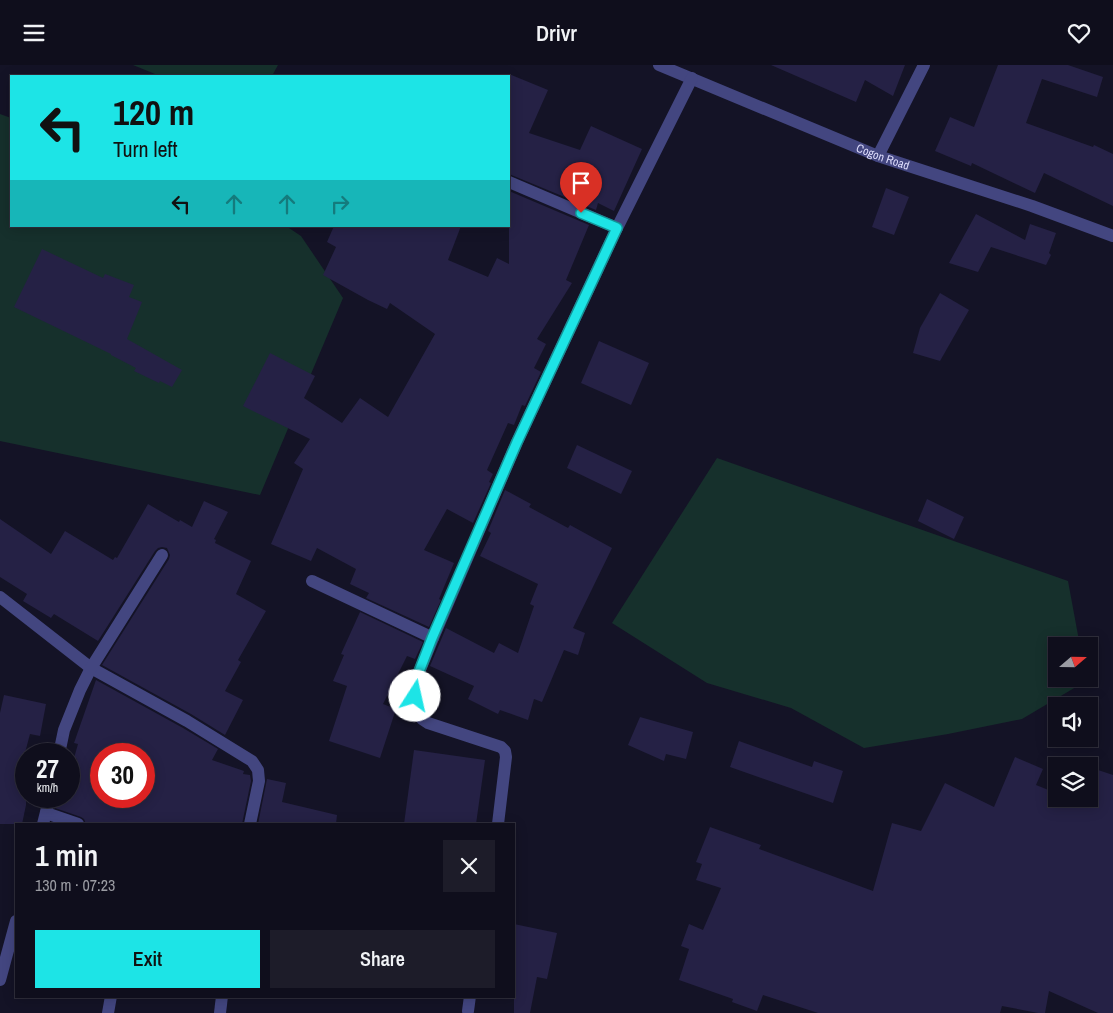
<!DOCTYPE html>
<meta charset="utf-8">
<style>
:root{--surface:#0f0e1c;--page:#1d1c29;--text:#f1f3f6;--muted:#9b9ca3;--line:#2f2e3b;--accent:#1de4e6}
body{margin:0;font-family:"Archivo Narrow",sans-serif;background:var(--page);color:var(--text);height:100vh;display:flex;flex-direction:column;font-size:19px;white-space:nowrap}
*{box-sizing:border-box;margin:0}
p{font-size:16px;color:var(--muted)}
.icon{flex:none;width:28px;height:28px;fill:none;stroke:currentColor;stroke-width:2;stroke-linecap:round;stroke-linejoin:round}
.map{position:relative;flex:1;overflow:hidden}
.panel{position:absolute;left:15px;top:758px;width:500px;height:175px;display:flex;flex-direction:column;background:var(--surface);border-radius:0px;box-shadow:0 2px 12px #0003,0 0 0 1px var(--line)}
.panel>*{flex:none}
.banner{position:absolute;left:10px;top:10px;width:500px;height:152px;border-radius:0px;box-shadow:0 2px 12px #0003,0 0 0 1px var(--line);background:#1de4e6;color:#111;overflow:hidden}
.needle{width:32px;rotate:70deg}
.buttons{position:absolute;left:1048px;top:572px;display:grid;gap:10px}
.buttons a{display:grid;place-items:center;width:50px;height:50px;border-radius:0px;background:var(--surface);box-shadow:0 2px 12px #0003,0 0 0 1px var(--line);font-size:25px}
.speed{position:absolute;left:15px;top:678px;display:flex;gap:10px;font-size:25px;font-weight:700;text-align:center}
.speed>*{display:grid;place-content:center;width:65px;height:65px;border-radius:50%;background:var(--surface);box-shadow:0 2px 12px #0003,0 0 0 1px var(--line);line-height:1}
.speed small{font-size:12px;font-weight:400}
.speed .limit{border:8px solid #d22;background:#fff;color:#111}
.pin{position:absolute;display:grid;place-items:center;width:42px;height:42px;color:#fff;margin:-51px -21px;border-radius:50% 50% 50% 0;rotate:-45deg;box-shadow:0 0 5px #0007}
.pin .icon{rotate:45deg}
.me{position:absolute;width:55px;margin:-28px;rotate:10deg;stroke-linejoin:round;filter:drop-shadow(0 0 4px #0008)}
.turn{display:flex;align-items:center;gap:18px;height:105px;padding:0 20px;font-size:22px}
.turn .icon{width:65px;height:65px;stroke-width:2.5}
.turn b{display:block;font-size:35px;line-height:42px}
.lanes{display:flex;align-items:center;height:48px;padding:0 20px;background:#0003;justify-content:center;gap:25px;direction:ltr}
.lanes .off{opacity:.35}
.round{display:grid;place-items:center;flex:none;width:52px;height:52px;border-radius:0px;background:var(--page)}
.summary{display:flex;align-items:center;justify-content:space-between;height:85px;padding:0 20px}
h1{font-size:30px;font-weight:600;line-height:38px}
.action{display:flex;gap:10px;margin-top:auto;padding:10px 20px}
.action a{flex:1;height:58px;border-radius:0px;background:var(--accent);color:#111;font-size:20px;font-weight:600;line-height:58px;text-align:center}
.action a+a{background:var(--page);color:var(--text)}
header{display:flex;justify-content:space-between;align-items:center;height:65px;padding:0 20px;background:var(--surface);font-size:22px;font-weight:600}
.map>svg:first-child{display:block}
</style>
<header><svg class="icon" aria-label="menu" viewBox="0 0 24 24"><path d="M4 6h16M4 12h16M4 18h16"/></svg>Drivr<svg class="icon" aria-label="heart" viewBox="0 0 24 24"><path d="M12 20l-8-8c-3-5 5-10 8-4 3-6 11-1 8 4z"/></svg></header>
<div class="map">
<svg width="1113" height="948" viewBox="0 0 1113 948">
<rect width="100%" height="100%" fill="#141326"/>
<g fill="#16302c">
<path d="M133,0H278L272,11H160Z"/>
<path d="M0,49L11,53V161H286L301,171L343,233L260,430L0,376Z"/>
<path d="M717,393L1068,516L1080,581H1056V614H1086V616L1022,654L948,669L864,683L791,643L707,618L612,558Z"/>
</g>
<g fill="#252145" fill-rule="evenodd">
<path d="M771,0H905L893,31L865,15L856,37Z"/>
<path d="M998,0H1068L1103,12L1097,32L1042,14L1026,58L1093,82L1094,80L1113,89V141L1044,108L1035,128L972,98L971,101L935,86L950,52L974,62Z"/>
<path d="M509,9L548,25L529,68L580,85L591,61L642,84L614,146L598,138L596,145L509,109Z"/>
<path d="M886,123L909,132L894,170L872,162Z"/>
<path d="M509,126L589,160L566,215L572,218L537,274L546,279L534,303L541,307L525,341L522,340L514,360L508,358L487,405L493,409L489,417L491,418L473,458L447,444L424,485L454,498L439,534L441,535L429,562L366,533L369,528L350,519L356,504L317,483L311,496L271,479L303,404L294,398L310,374L243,341L270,288L315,311L304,333L342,358L360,333L388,352L435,269L390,238L387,244L368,235L323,210L336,182L327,177L334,161H461L448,195L488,212L497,193L509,199Z"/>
<path d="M976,149L1025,175L1030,159L1056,168L1049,188L1051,190L1046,200L991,182L978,207L949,198Z"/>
<path d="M42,184L103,213L105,209L134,220L129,232L142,237L127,274L182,305L172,322L160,316L159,318L134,306L136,303L111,290V289L14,242Z"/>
<path d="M940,228L969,245L940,296L913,288L920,263Z"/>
<path d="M599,276L649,298L631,340L581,318Z"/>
<path d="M577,380L632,406L621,429L567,403Z"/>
<path d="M505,425L531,439L529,442L568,463L570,460L612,483L573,563L585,568L578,590L564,585L542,637L534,634L528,655L500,645L498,649L468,634L474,621L430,601L446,563L494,588L499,578L518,588L534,541L530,539L538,519L480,491L491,468L488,466Z"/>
<path d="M927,434L964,452L954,474L918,456Z"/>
<path d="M204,436L228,447L214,474L216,475L215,478L251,496L236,529L266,546L238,595L241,597L225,626L243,635L225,670L191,649L102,600L169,494L170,490L167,483L162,482L158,483L155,486L98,576L54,549L51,553L23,536L27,529L0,512V454L51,489L65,466L113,495L115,492L117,493L148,439L179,457L180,455L192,462Z"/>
<path d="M360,547L423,577L415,594L407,591L383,639L396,644L380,693L329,676L347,621L333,616L344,590L341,589Z"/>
<path d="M96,615L183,663L218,684L212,695L244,706L243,709L250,710L251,716L242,759H86L84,754L81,752L55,743L58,731H69L77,694L74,693L78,679L74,678ZM101,689H144V731H101Z"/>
<path d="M4,630L46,639L40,671L30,669L17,718L26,720V740L22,759H0V648Z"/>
<path d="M640,652L693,667L686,694L666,689L664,696L628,680Z"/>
<path d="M739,676L812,702L814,696L843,706L833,738L730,702Z"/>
<path d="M414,685L485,695L476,759H404Z"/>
<path d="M1015,692L1043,704L1036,720L1056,728V734H1072L1089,740V702L1113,710V948H1098L1049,926L1045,948H1038L1002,941L1000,948H818L763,930L757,946L732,937L733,934L679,915L689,884L681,881L689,859L703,865L721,823L696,815L702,799L696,797L710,762L761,780L759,784L873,826L892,758L921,766L945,718L994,742Z"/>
<path d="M267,714L286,718L282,737L337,750L336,759H258Z"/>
<path d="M514,859L557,868L547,914L537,912L530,948H514Z"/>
</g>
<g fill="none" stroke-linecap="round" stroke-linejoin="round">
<g stroke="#434680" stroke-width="12">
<path id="s1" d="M659,0L878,91L1032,141L1113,171"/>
<path d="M878,91L924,0"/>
<path d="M509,117L617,163"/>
<path d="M312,516L433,573"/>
<path d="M0,532L91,603L187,656L252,696L258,705L259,716L250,759"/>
<path d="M59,689L64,665L80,625L91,603L162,490"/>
<path d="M46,748L78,759"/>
<path d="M43,759L50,731"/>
<path d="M498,759L506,692L505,686L501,682L428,658L422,654L415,644V617L433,573L517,377L617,163L692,13"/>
<path d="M0,915L16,856"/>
<path d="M468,946L470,931"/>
<path d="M108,948L111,931"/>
<path d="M220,948L222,931"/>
</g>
</g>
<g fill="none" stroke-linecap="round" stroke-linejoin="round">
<defs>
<path id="route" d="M415,631V617L432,573L517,377L617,163L581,148"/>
</defs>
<use href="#route" stroke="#139496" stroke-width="12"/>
<use href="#route" stroke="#1de4e6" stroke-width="9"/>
</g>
<g text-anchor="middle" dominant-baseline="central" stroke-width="4" stroke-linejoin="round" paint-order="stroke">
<g font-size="12" fill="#dddcfb" stroke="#141326">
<text stroke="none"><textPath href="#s1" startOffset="242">Cogon Road</textPath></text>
</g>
</g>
</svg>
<div class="buttons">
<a><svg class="needle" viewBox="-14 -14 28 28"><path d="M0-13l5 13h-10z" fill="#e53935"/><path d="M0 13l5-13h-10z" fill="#9b9ca3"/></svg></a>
<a><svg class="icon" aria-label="sound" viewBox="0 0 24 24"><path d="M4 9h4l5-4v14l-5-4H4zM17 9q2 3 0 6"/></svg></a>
<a><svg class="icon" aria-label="layers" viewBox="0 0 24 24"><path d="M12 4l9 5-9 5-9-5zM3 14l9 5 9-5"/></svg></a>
</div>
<div class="speed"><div>27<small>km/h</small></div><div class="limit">30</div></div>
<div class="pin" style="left:581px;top:148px;background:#d93025"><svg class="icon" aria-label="arrive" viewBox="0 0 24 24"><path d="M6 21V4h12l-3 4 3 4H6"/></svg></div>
<svg class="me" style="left:415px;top:631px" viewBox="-20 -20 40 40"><circle r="19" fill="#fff"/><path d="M0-13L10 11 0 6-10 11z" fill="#1de4e6"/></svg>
<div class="banner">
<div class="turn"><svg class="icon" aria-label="left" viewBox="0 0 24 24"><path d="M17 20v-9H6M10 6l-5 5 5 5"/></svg><div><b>120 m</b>Turn left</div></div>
<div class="lanes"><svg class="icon" aria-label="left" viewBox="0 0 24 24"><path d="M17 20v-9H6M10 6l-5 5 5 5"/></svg><svg class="icon off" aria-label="ahead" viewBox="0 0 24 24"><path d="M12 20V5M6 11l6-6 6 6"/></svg><svg class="icon off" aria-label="ahead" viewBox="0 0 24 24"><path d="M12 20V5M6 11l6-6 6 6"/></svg><svg class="icon off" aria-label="right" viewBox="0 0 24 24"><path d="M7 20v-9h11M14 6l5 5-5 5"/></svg></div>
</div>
<section class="panel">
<div class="summary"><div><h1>1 min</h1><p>130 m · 07:23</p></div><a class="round"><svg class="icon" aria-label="close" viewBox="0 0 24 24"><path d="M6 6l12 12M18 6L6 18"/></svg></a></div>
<div class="action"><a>Exit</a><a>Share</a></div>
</section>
</div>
